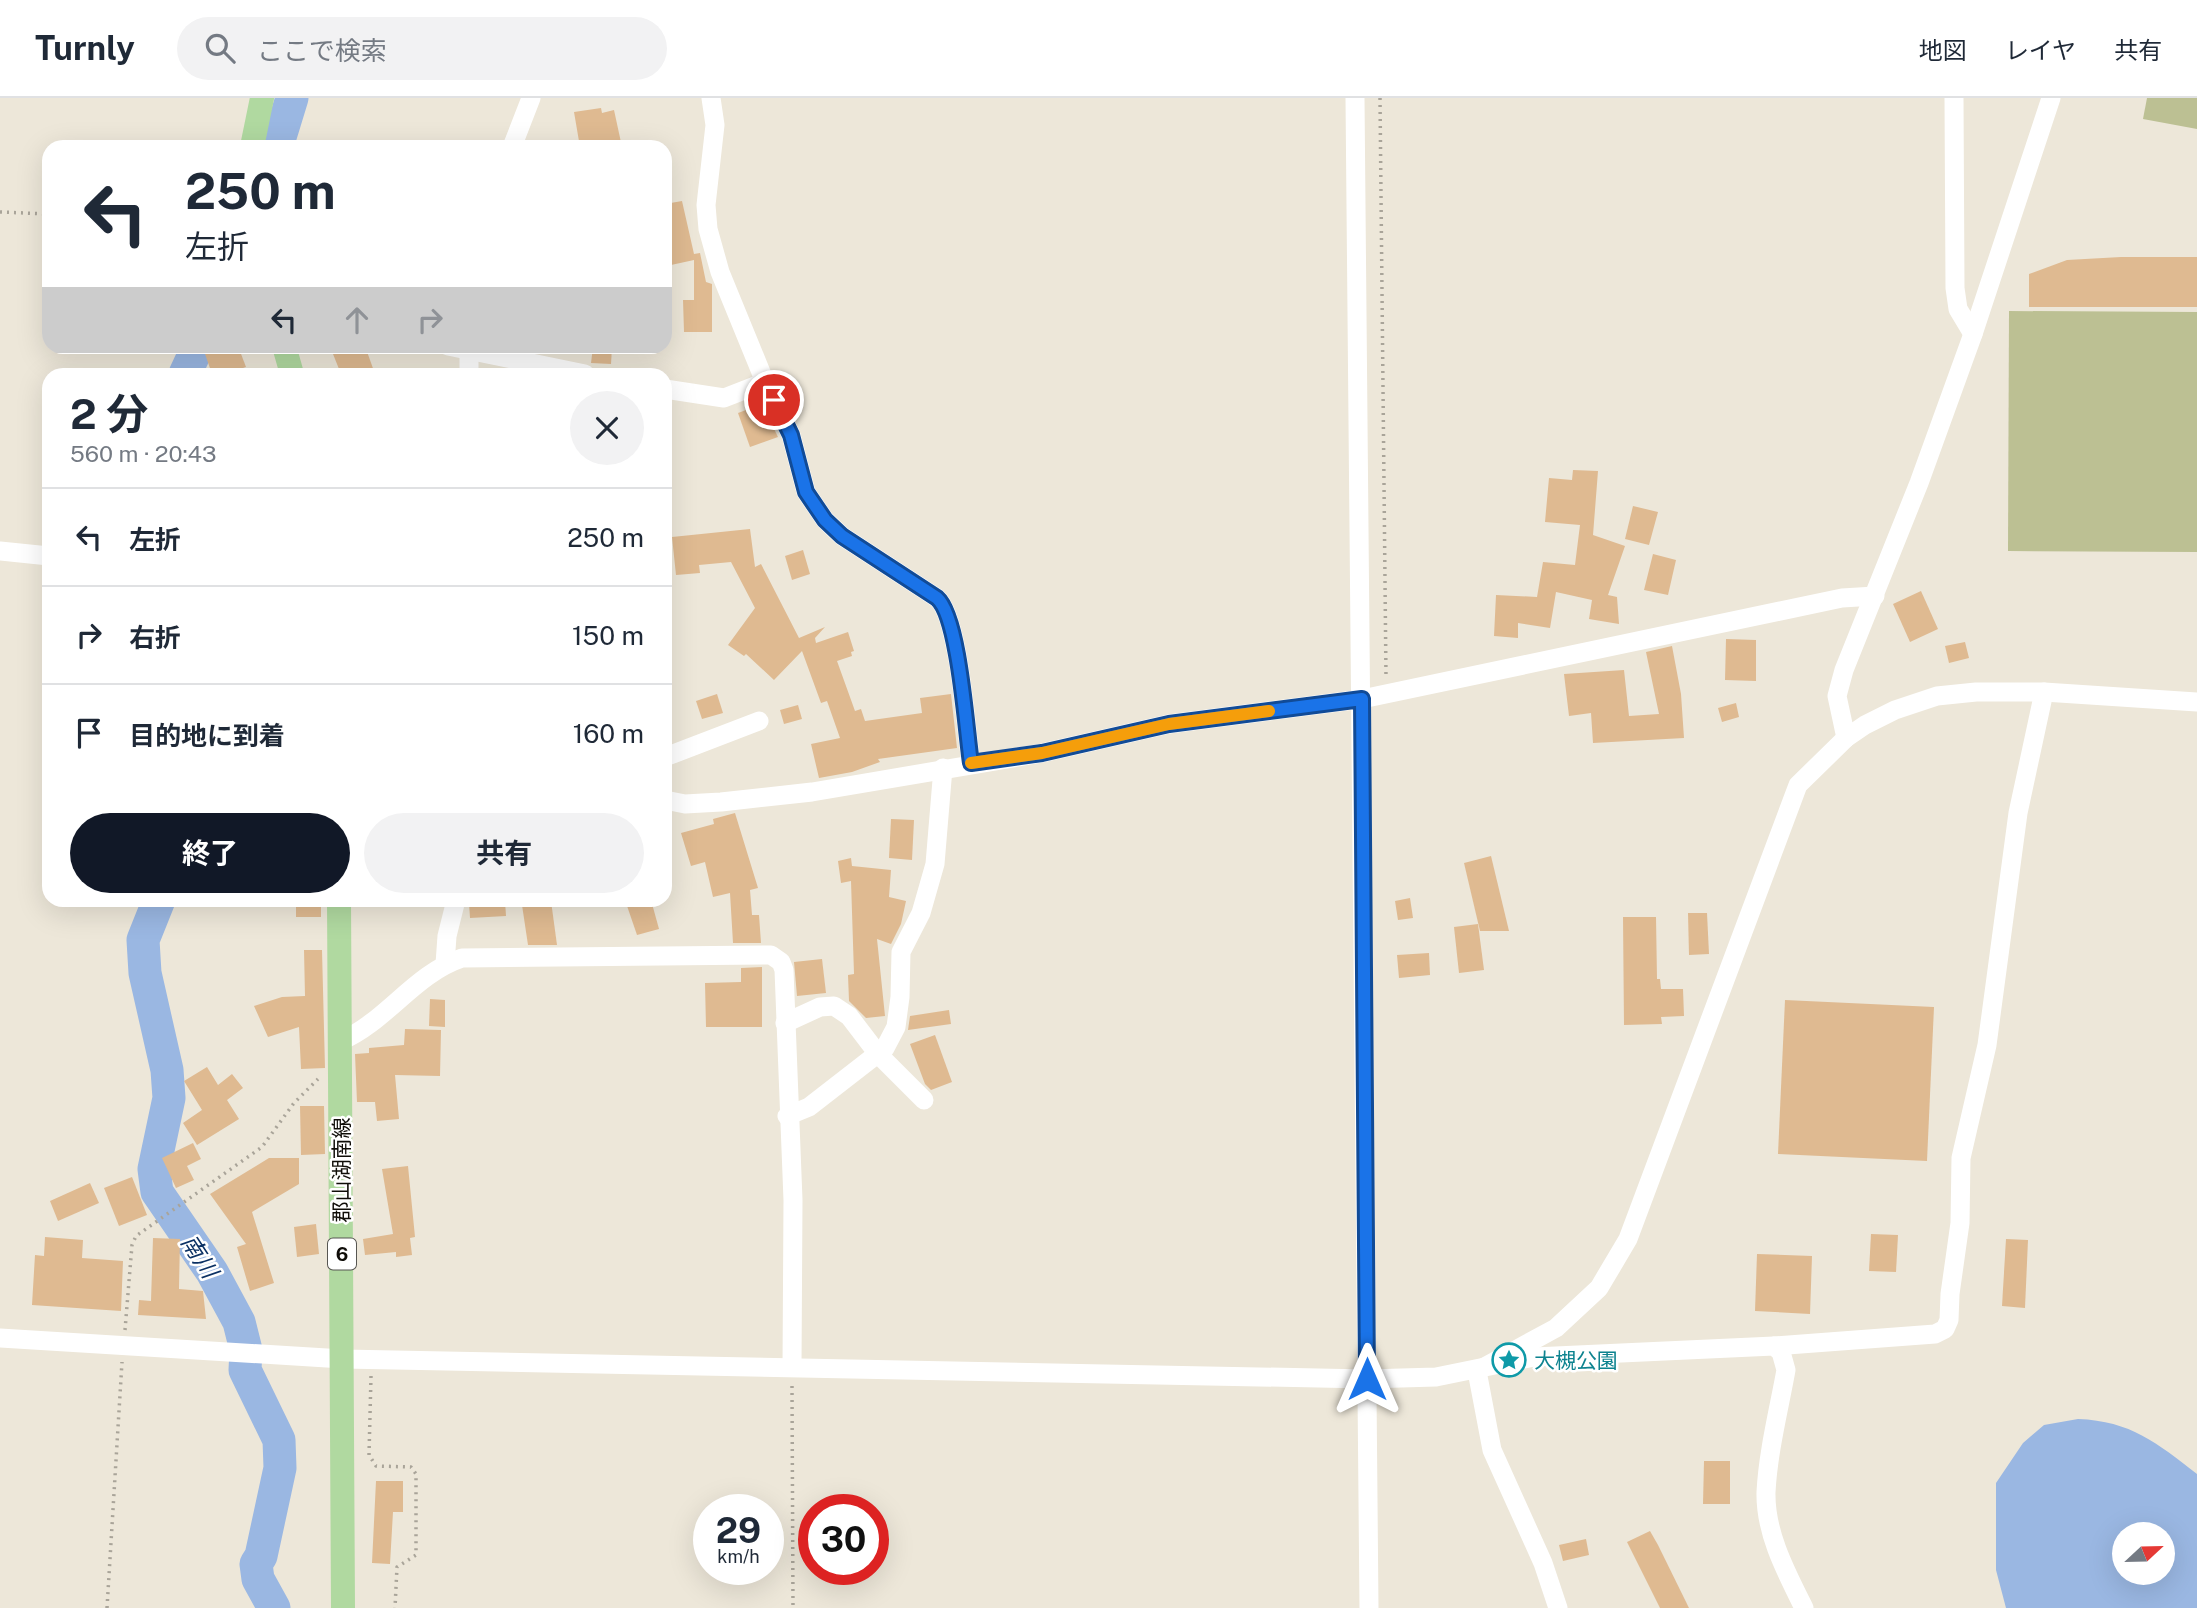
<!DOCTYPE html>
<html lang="ja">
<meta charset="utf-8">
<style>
:root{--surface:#fff;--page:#f2f2f3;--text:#1f2937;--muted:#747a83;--line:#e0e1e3;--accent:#111827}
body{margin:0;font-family:"Public Sans","Noto Sans JP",sans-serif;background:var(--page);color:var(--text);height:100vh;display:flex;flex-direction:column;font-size:26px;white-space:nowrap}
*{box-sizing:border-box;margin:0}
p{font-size:23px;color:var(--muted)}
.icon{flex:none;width:38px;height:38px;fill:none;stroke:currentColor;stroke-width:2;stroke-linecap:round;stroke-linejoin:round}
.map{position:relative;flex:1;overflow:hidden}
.sheet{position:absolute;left:42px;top:270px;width:630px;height:539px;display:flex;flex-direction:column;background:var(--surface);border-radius:21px;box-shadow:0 7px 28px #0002}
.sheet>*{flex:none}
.banner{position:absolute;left:42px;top:42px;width:630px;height:214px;border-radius:21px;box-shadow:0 7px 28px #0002;background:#fff;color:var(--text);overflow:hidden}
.needle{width:46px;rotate:68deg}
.buttons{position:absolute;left:2112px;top:1424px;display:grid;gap:14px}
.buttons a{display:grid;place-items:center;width:63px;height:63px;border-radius:50%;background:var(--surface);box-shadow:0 7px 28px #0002;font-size:35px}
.speed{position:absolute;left:693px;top:1396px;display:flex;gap:14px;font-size:35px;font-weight:700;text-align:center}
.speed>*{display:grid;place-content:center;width:91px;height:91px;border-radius:50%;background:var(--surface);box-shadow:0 7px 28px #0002;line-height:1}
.speed small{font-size:18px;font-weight:400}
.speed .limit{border:10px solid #d22;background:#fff;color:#111}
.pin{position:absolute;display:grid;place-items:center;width:60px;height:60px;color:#fff;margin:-30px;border:4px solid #fff;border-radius:50%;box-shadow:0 2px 7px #0007}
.me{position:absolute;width:77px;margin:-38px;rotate:0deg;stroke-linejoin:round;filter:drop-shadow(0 0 5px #0008)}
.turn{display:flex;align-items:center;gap:24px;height:147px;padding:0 28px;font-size:32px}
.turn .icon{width:91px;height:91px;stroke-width:2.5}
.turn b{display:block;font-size:49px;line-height:60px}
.lanes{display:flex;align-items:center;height:66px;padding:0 28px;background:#0003;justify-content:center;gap:35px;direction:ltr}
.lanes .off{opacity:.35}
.round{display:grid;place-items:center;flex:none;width:74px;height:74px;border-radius:37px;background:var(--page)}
.overview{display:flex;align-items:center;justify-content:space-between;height:119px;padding:0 28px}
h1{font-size:42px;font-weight:700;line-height:52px}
.cta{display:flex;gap:14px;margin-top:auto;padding:14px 28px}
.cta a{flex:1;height:80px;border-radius:42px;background:var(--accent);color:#fff;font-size:28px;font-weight:700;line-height:80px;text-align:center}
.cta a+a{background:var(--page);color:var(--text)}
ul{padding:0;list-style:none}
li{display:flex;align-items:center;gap:21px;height:98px;padding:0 28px;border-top:2px solid var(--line)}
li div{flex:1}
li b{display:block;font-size:26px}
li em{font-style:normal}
header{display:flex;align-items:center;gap:42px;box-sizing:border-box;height:98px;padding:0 35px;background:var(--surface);border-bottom:2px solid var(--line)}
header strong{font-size:33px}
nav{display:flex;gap:38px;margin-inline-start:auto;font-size:24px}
.search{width:490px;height:63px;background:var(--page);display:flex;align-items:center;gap:18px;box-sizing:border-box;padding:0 24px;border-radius:38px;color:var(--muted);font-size:26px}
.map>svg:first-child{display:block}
</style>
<header>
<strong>Turnly</strong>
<div class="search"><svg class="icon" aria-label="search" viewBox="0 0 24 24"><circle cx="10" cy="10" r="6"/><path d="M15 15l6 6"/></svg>ここで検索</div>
<nav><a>地図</a><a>レイヤ</a><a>共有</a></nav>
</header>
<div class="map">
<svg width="2197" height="1510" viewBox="0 0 2197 1510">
<rect width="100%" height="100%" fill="#ede7d9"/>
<g fill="#bcc093">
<path d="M2147,0H2197V31L2143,21Z"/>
<path d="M2009,213L2197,214V454L2008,453Z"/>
</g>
<path fill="#9ab7e2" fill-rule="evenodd" d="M2078,1321C2131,1323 2157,1345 2197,1376V1510H2006L1996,1472V1385L2023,1345L2044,1327ZM2124,1437H2163V1475H2124Z"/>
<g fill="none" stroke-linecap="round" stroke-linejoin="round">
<g stroke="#9ab7e2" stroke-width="33">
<path d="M277,49L292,0"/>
<path d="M185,276L198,248"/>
<path d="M159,802L143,842L145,875L167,972L169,1000L154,1071L157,1094L212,1174L239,1224L246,1252L245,1272L279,1342L280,1370L261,1458L256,1466L258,1481L274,1510"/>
</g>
</g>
<g fill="#dfba91">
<path d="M601,10L602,15L614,12L622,49H580L574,14Z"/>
<path d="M682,103L694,156L700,155L706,184L712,186V234H684L683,202H694V162L671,167L665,142V106Z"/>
<path d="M2121,159H2197V209H2029V176L2067,162Z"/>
<path d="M217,248H238L246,269L225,276H212L204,253Z"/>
<path d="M339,248H365L375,276H341L331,251Z"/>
<path d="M593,249H612L611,266L591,265Z"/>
<path d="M762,306L778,339L750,349L738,315Z"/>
<path d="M1573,372L1598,373L1593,437L1625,448L1608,497L1617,499L1619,526L1589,521L1592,502L1556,494L1550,530L1518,525V540L1494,538L1496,497L1537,499L1543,464L1575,467L1580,427L1545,424L1549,380L1572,382Z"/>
<path d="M1633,408L1658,414L1649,447L1625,441Z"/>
<path d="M750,431L755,469L761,466L799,540L825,529L815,540L816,545L848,534L854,553L851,554L852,558L837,563L855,613L861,611L865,623L922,615L920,600L951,596L957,650L878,661L880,664L852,674L819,680L811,646L840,640L827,603L821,605L802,553L774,582L746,556L744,558L728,547L755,510L731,464L699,467L700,475L676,477L672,439Z"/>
<path d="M803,452L810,476L792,482L785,458Z"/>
<path d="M1653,456L1676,462L1668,497L1644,492Z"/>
<path d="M1921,493L1938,531L1910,544L1893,506Z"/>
<path d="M1726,541L1756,542V583L1725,582Z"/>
<path d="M1965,544L1969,560L1949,565L1945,548Z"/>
<path d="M1672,548L1681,596L1684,640L1593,645L1591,615L1569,618L1564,576L1624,572L1629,618L1659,616L1646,554Z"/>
<path d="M717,596L723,615L702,621L696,603Z"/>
<path d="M1736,605L1739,619L1722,624L1718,610Z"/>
<path d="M798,607L802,621L784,626L780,612Z"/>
<path d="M735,715L758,790L750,792L752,817H759L761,845H733L730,795L713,799L705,764L691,768L681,735L714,726L713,721Z"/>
<path d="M891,721L914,722L912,762L889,760Z"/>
<path d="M1491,758L1509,833H1480L1464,765Z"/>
<path d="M851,760L852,768L891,772L889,799L906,803L901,826L891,846L877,841L885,918L866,920L849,903L848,877L854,876L851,783L841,785L838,763Z"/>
<path d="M1410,800L1413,820L1398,822L1395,803Z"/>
<rect x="296" y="802" width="25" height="17"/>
<path d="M625,802H651L659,831L637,837Z"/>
<path d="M505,803L506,818L470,820L469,805Z"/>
<path d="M551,803L557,847H528L522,807Z"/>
<path d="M1688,815H1707L1709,856L1689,857Z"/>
<path d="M1623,819H1656L1657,881H1660L1661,891H1683L1684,918L1661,919L1662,926L1624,927Z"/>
<path d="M1478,826L1484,872L1459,875L1454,829Z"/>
<path d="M304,852H322L325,970L301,971L299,929L268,939L254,908L282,899L305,898Z"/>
<path d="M1429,855L1430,877L1399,880L1397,857Z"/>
<path d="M822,861L826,895L797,898L794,864Z"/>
<path d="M762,869V929H706L705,885L741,884V870Z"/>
<path d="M430,901L445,902V929L429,928Z"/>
<path d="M1785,902L1934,909L1927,1063L1778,1056Z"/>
<path d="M949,912L951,926L908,932L910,918Z"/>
<path d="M405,931L441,932L440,978L395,977L399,1021L377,1023L375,1004H357L355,956L369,955V950L404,947Z"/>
<path d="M935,937L952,984L931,992L925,986L910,946Z"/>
<path d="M207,969L218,987L232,976L243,990L227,1002L239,1021L197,1047L183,1025L202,1012L184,983Z"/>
<path d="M300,1008H324L325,1056L301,1057Z"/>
<path d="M193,1045L201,1061L187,1068L194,1082L176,1090L162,1060Z"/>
<path d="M269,1060H299V1086L252,1114L274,1185L250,1193L237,1149L246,1146L210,1096Z"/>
<path d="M408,1068L415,1139L410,1140L412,1157L396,1159V1154L365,1157L363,1141L393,1136L382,1071Z"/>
<path d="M132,1079L147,1117L119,1128L104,1090Z"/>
<path d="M90,1085L99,1105L58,1123L50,1103Z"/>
<path d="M316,1126L319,1156L297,1159L294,1129Z"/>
<path d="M1871,1136L1898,1137L1896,1174L1869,1173Z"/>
<path d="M45,1139L83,1142L82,1160L123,1163L121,1213L32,1207L35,1157L44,1158Z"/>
<path d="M153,1140L180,1141L179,1191L203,1193L206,1221L138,1217L139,1202L151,1203Z"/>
<path d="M2006,1141L2028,1142L2025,1210L2002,1208Z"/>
<path d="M1757,1156L1812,1158L1810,1216L1755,1213Z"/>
<path d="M1704,1363H1730V1406H1703Z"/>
<path d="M376,1383H403V1414H393L390,1466L372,1465Z"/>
<path d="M1650,1433L1658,1447L1689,1510H1660L1627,1444Z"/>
<path d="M1586,1441L1589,1457L1563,1463L1559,1447Z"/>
</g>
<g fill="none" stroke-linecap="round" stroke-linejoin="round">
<g stroke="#a9a499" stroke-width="3.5" stroke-dasharray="2 5" stroke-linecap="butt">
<path d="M1380,0L1386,579"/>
<path d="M0,114L49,116"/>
<path d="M125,1232L132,1147L136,1138L262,1049L294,1005L318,981"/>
<path d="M371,1278L369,1357L376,1368L411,1369L416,1376V1457L397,1469L395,1510"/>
<path d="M792,1288L793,1510"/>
<path d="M107,1510L122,1264"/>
</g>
<g stroke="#fff" stroke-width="19">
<path d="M711,0L715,27L706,107L708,131L720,174L765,284L791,337L806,394L825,422L842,438L937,500C959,519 966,632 971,665"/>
<path d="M1355,0L1369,1510"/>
<path d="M1954,0L1955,190L1958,211L1973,236"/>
<path d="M512,49L531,0"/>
<path d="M448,248L585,276"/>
<path d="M469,276V248"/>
<path d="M665,291L724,300L765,284"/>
<path d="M0,453L49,458"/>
<path d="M1846,640L1837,598L1844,572L1919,385L1973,236L2051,0"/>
<path d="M665,659L759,623"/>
<path d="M665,702L685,706L721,704L812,694L1042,655L1169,626L1362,601L1842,500L1875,498"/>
<path d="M445,866L447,838L456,802"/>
<path d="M785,925L820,909L834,908L849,918L878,956L924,1002"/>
<path d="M341,943C387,923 414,876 462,860L771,857L781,864L784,872L793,1102L792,1269"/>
<path d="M787,1018L809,1009L885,950L896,929L900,899L901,854L921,815L935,766L943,670"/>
<path d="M0,1240L343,1261L1367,1281L1436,1279L1534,1259L1774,1248L1781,1254L1786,1272C1779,1311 1768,1354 1766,1394C1765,1435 1786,1474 1804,1510"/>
<path d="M1774,1248L1935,1236L1945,1231L1949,1222L1950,1196L1960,1125L1961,1060L1987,947L2018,715L2044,594"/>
<path d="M1558,1510L1543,1465L1492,1352L1477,1273L1556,1230L1599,1190L1628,1141L1798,687L1846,640L1865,627L1895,612L1937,598L1976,594H2044L2197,604"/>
</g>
<g stroke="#b0d9a0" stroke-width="24">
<path d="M252,49L262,0"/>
<path d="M284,248L292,276"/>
<path d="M339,802L343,1510"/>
</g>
</g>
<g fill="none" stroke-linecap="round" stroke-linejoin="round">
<defs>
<path id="route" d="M774,302L791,337L806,394L825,422L842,438L937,500C959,519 966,632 971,665L1042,655L1169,626L1362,601L1367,1281"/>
</defs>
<use href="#route" stroke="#114b97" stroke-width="18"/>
<use href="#route" stroke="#1a73e8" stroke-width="12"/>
<path stroke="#f59e0b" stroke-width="12" d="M971,665L1042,655L1169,626L1269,613"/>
</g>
<defs>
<symbol id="sight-ring" viewBox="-11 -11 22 22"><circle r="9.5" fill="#fff" stroke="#0f9aa8" stroke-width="1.5"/><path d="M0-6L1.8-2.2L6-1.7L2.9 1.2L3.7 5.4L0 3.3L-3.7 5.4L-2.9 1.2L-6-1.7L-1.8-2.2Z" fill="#0f9aa8"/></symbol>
</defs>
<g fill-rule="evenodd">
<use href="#sight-ring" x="1490" y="1243" width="38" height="38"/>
</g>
<g text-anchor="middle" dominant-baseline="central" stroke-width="5" stroke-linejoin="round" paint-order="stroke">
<rect fill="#fff" stroke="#575652" stroke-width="2" x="328" y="1140.5" width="28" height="31" rx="5"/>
<g font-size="19" font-weight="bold" fill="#0f0d08">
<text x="342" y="1156">6</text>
</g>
<g font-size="21" fill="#0f0d08" stroke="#fff">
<text transform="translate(341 1072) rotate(-90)">郡山湖南線</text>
</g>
<g font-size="21" fill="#0d838f" stroke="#fff" text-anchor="start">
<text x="1534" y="1262">大槻公園</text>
</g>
<g font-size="23" font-style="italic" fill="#0b3164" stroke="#fff">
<text transform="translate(200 1158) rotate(57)">南川</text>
</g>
</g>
</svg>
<div class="buttons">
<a><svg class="needle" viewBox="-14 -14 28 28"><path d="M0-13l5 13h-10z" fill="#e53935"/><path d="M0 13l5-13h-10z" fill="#747a83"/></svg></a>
</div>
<div class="speed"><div>29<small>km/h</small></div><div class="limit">30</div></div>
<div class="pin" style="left:774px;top:302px;background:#d93025"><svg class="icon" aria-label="arrive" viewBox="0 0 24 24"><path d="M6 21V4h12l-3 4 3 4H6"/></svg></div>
<svg class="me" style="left:1367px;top:1281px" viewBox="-20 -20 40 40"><path d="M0-17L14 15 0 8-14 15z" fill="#1a73e8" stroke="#fff" stroke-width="4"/></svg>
<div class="banner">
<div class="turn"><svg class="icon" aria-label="left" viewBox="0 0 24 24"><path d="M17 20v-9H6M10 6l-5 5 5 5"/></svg><div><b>250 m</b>左折</div></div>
<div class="lanes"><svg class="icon" aria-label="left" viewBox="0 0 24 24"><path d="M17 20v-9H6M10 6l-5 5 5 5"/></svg><svg class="icon off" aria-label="ahead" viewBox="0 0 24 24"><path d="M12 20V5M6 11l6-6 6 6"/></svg><svg class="icon off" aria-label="right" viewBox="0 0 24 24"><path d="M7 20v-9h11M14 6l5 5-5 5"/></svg></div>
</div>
<section class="sheet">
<div class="overview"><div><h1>2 分</h1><p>560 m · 20:43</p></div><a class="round"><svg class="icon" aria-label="close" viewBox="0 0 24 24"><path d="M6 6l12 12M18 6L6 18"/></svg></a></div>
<ul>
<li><svg class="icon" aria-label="left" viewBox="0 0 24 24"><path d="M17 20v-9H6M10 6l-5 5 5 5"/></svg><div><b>左折</b></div><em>250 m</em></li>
<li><svg class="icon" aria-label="right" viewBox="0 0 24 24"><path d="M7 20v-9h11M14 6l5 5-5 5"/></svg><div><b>右折</b></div><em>150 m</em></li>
<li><svg class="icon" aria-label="arrive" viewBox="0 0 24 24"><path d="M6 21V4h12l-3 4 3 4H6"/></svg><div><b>目的地に到着</b></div><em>160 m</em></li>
</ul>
<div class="cta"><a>終了</a><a>共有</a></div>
</section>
</div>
